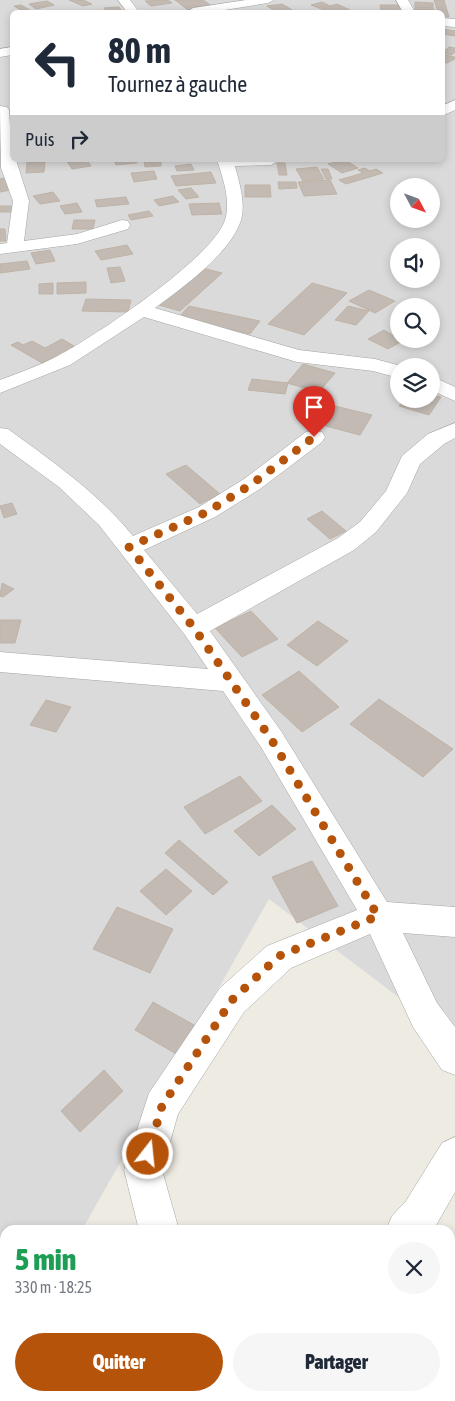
<!DOCTYPE html>
<html lang="fr">
<meta charset="utf-8">
<style>
:root{--surface:#fff;--page:#f6f6f7;--text:#1f2937;--muted:#747a83;--accent:#b45309}
body{margin:0;font-family:"Asap Condensed",sans-serif;background:var(--page);color:var(--text);height:100vh;display:flex;flex-direction:column;font-size:19px;white-space:nowrap}
*{box-sizing:border-box;margin:0}
p{font-size:16px;color:var(--muted)}
.icon{flex:none;width:28px;height:28px;fill:none;stroke:currentColor;stroke-width:2;stroke-linecap:round;stroke-linejoin:round}
.map{position:relative;flex:1;overflow:hidden}
.sheet{position:absolute;left:0px;top:1225px;width:455px;height:176px;display:flex;flex-direction:column;background:var(--surface);border-radius:15px 15px 0 0;box-shadow:0 2px 8px #0003}
.sheet>*{flex:none}
.top-card{position:absolute;left:10px;top:10px;width:435px;height:152px;border-radius:8px;box-shadow:0 2px 8px #0003;background:#fff;color:var(--text);overflow:hidden}
.needle{width:32px;rotate:131deg}
.tools{position:absolute;left:390px;top:178px;display:grid;gap:10px}
.tools a{display:grid;place-items:center;width:50px;height:50px;border-radius:50%;background:var(--surface);box-shadow:0 2px 8px #0003;font-size:25px}
.pin{position:absolute;display:grid;place-items:center;width:42px;height:42px;color:#fff;margin:-51px -21px;border-radius:50% 50% 50% 0;rotate:-45deg;box-shadow:0 0 5px #0007}
.pin .icon{rotate:45deg}
.me{position:absolute;width:55px;margin:-28px;rotate:16deg;stroke-linejoin:round;filter:drop-shadow(0 0 4px #0008)}
.turn{display:flex;align-items:center;gap:18px;height:105px;padding:0 15px;font-size:22px}
.turn .icon{width:65px;height:65px;stroke-width:2.5}
.turn b{display:block;font-size:35px;line-height:42px}
.then{display:flex;align-items:center;height:48px;padding:0 15px;background:#0003;gap:10px;font-size:19px}
.round{display:grid;place-items:center;flex:none;width:52px;height:52px;border-radius:26px;background:var(--page)}
.head{display:flex;align-items:center;justify-content:space-between;height:85px;padding:0 15px}
h1{font-size:30px;font-weight:800;line-height:38px;color:#1e9e55}
.button{display:flex;gap:10px;margin-top:auto;padding:10px 15px}
.button a{flex:1;height:58px;border-radius:30px;background:var(--accent);color:#fff;font-size:20px;font-weight:800;line-height:58px;text-align:center}
.button a+a{background:var(--page);color:var(--text)}
.map>svg:first-child{display:block}
</style>
<div class="map">
<svg width="455" height="1401" viewBox="0 0 455 1401">
<rect width="100%" height="100%" fill="#eeebe3"/>
<path fill="#dbdada" fill-rule="evenodd" d="M0,0H455V1040L269,899L82,1230H5V1367L0,1376ZM12,12H442V160H12ZM399,186H431V219H399ZM399,246H431V279H399ZM399,306H431V339H399ZM399,366H431V399H399Z"/>
<g fill="#c2bab3" stroke="#bfb3a6">
<path d="M69,0H83L92,4L83,6Z"/>
<path d="M168,0L172,3L151,6L145,1Z"/>
<path d="M175,0H203L212,6L188,10Z"/>
<path d="M434,0H444L449,17H442V12H438Z"/>
<path d="M47,1L54,5L36,9L29,4Z"/>
<path d="M322,2L330,6L337,4L352,11L329,12L311,5Z"/>
<path d="M415,2L433,3V8H415Z"/>
<path d="M282,4L294,11L276,12L267,6Z"/>
<path d="M21,5L33,12H24L14,6Z"/>
<path d="M380,5H398L400,12H381Z"/>
<path d="M119,7L121,10L106,12L104,8Z"/>
<path d="M414,9H434L435,12H415Z"/>
<path d="M442,29L455,31V36L442,34Z"/>
<path d="M449,47L455,48V52L452,55L442,53Z"/>
<path d="M445,55L455,57V59L447,63L442,62V56Z"/>
<path d="M66,160H87L91,166L72,169Z"/>
<path d="M114,160H137V163L116,165Z"/>
<path d="M144,160H161V166L145,167Z"/>
<path d="M345,160L358,168L342,173L328,164Z"/>
<path d="M27,162H45L44,172L26,173Z"/>
<path d="M277,163H285L287,175H279Z"/>
<path d="M191,164L194,170L177,171L175,166Z"/>
<path d="M317,167L324,179L303,181L296,169Z"/>
<path d="M365,168L370,171L376,169L383,173L346,184L339,180L363,173L358,170Z"/>
<path d="M321,169H328L332,179H326Z"/>
<path d="M154,171L157,179L134,182L131,173Z"/>
<path d="M211,172L216,183L176,186L171,176Z"/>
<path d="M4,178L11,190L0,192V179Z"/>
<path d="M330,180L337,194L304,196L298,182Z"/>
<path d="M278,182H296L297,188L279,189Z"/>
<path d="M245,185H270L271,197H245Z"/>
<path d="M191,188L199,197L186,199L178,190Z"/>
<path d="M53,192L60,201L40,204L33,196Z"/>
<path d="M173,196L179,202L159,206L154,200Z"/>
<path d="M126,197L129,204L97,207L95,200Z"/>
<path d="M77,203L82,212L65,214L60,206Z"/>
<path d="M219,203L222,214L192,215L189,204Z"/>
<path d="M0,206H12L11,212H0Z"/>
<path d="M149,211L153,216L131,220L128,215Z"/>
<path d="M74,220H95L93,229H72Z"/>
<path d="M0,229H5L6,241H0Z"/>
<path d="M127,245L133,254L101,260L95,251Z"/>
<path d="M50,250L55,261L36,264L31,253Z"/>
<path d="M27,261L30,269L0,273V264Z"/>
<path d="M120,267L125,281L111,283L107,268Z"/>
<path d="M202,268L222,273L180,311L159,305Z"/>
<path d="M86,282V293L57,294V283Z"/>
<path d="M53,283V294H39V284Z"/>
<path d="M312,283L347,293L304,335L268,324Z"/>
<path d="M369,290L395,301L375,313L349,301Z"/>
<path d="M86,299L131,300L128,312L82,311Z"/>
<path d="M189,306L260,321L250,334L178,318Z"/>
<path d="M348,306L369,311L356,325L335,320Z"/>
<path d="M384,330L399,339L404,340L388,349L368,339Z"/>
<path d="M62,339L74,346L42,363L11,345L18,342L23,345L32,341L45,348Z"/>
<path d="M303,364L335,373L319,392L287,383Z"/>
<path d="M252,379L288,383L285,394L248,390Z"/>
<path d="M431,395L441,397L429,415L399,406L405,399H431Z"/>
<path d="M335,406L372,415L360,435L322,425Z"/>
<path d="M186,465L220,494L200,504L166,474Z"/>
<path d="M12,503L17,514L4,518L0,506Z"/>
<path d="M322,511L346,531L330,539L307,519Z"/>
<path d="M2,583L14,589L3,597L0,596Z"/>
<path d="M251,611L278,639L242,657L215,628Z"/>
<path d="M0,620H21L15,643H0Z"/>
<path d="M318,621L348,641L317,666L287,645Z"/>
<path d="M299,671L339,707L302,732L262,695Z"/>
<path d="M379,699L453,749L423,777L350,724Z"/>
<path d="M46,700L71,707L56,732L30,725Z"/>
<path d="M240,776L262,801L205,834L184,807Z"/>
<path d="M272,805L296,829L259,856L234,831Z"/>
<path d="M179,840L228,882L213,895L165,853Z"/>
<path d="M312,861L338,906L297,923L272,877Z"/>
<path d="M166,869L192,891L166,915L140,891Z"/>
<path d="M117,907L173,929L150,973L93,949Z"/>
<path d="M153,1002L203,1030L185,1059L135,1030Z"/>
<path d="M104,1070L123,1091L80,1132L61,1111Z"/>
<path d="M62,1396H114L105,1401H63Z"/>
</g>
<g fill="none" stroke-linecap="round" stroke-linejoin="round">
<defs>
<g id="minor">
<path d="M118,0H130L139,12H127Z"/>
<path d="M246,0H274L268,3L212,12H187L193,8Z"/>
<path d="M396,0H408L415,12H403Z"/>
<path d="M442,18L455,19V27L442,26Z"/>
<path d="M12,47V55L0,57V49Z"/>
<path d="M455,100V110L442,116V106Z"/>
<path d="M0,106L7,107L9,110L12,160H16L29,201L24,241L77,234L122,220L128,221L130,225L128,229L77,244L0,254V244L7,243L13,201L1,168Z"/>
<path d="M217,160H279L271,165L235,166C239,182 246,203 241,220C231,253 182,288 155,308L299,350L375,359L401,366H399V378L373,371L297,362L144,317L70,365L0,393V380C19,373 38,366 56,357C94,337 213,258 225,220C231,201 223,178 217,160Z"/>
<path d="M431,376L455,387V401L431,390Z"/>
<path d="M455,423V438L444,444L420,464L407,493L376,532L354,550L210,631L281,731L387,902L455,907V937L403,933L437,1003L455,1027V1075L442,1070L413,1027L370,934L291,968L244,1012L178,1114L162,1170L179,1230H139L124,1170L149,1093L220,988L267,946L357,910L261,747L223,691L0,672V652L208,669L185,635L99,525L59,487L0,444V428L8,429C53,462 97,492 133,536L199,507L244,479L306,432L314,431L322,432L325,437L322,442L260,489L215,517L144,550L197,614L338,538L360,522L386,491L402,456L428,434Z"/>
<path d="M455,1137V1192L434,1229L386,1230L392,1216L406,1201L442,1143Z"/>
<path d="M133,1396H183L181,1401H131Z"/>
</g>
</defs>
<use href="#minor" stroke="#a4a4a4" stroke-width="1"/>
<use href="#minor" fill="#fff" fill-rule="evenodd"/>
</g>
<g fill="none" stroke-linecap="round" stroke-linejoin="round">
<path stroke="#b45309" stroke-width="9" stroke-dasharray="0 16.2" d="M148,1154L162,1106L232,1000L279,956L378,916L271,739L194,628L129,547L207,512L252,484L314,437"/>
</g>
</svg>
<div class="tools">
<a><svg class="needle" viewBox="-14 -14 28 28"><path d="M0-13l5 13h-10z" fill="#e53935"/><path d="M0 13l5-13h-10z" fill="#747a83"/></svg></a>
<a><svg class="icon" aria-label="sound" viewBox="0 0 24 24"><path d="M4 9h4l5-4v14l-5-4H4zM17 9q2 3 0 6"/></svg></a>
<a><svg class="icon" aria-label="search" viewBox="0 0 24 24"><circle cx="10" cy="10" r="6"/><path d="M15 15l6 6"/></svg></a>
<a><svg class="icon" aria-label="layers" viewBox="0 0 24 24"><path d="M12 4l9 5-9 5-9-5zM3 14l9 5 9-5"/></svg></a>
</div>
<div class="pin" style="left:314px;top:437px;background:#d93025"><svg class="icon" aria-label="arrive" viewBox="0 0 24 24"><path d="M6 21V4h12l-3 4 3 4H6"/></svg></div>
<svg class="me" style="left:148px;top:1154px" viewBox="-20 -20 40 40"><circle r="17" fill="#b45309" stroke="#fff" stroke-width="3"/><path d="M0-11L8 9 0 5-8 9z" fill="#fff"/></svg>
<div class="top-card">
<div class="turn"><svg class="icon" aria-label="left" viewBox="0 0 24 24"><path d="M17 20v-9H6M10 6l-5 5 5 5"/></svg><div><b>80 m</b>Tournez à gauche</div></div>
<div class="then">Puis<svg class="icon" aria-label="right" viewBox="0 0 24 24"><path d="M7 20v-9h11M14 6l5 5-5 5"/></svg></div>
</div>
<section class="sheet">
<div class="head"><div><h1>5 min</h1><p>330 m · 18:25</p></div><a class="round"><svg class="icon" aria-label="close" viewBox="0 0 24 24"><path d="M6 6l12 12M18 6L6 18"/></svg></a></div>
<div class="button"><a>Quitter</a><a>Partager</a></div>
</section>
</div>
